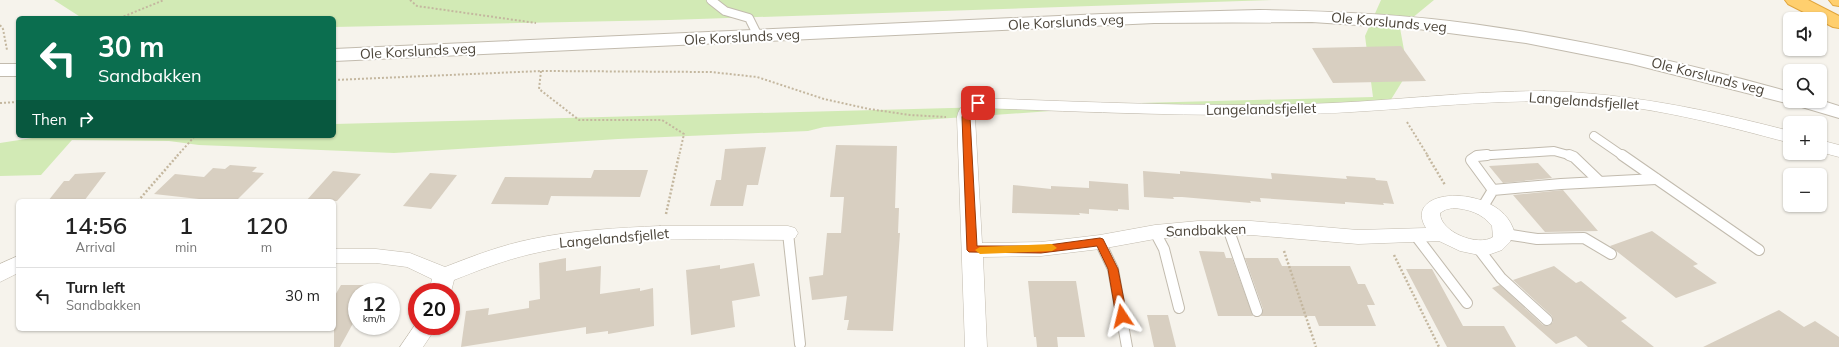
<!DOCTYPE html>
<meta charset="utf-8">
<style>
:root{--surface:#fff;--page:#f2f2f2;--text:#222;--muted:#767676;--line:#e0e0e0}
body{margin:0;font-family:Mulish,sans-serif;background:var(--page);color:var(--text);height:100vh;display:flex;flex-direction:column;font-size:15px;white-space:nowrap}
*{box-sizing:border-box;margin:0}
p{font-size:13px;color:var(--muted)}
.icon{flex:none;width:22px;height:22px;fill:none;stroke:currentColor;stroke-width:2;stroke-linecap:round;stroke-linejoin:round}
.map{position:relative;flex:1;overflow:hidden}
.drawer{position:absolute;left:16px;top:199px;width:320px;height:132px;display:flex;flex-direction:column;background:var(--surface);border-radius:6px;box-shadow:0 1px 3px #0004}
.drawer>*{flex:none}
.hud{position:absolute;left:16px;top:16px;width:320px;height:122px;border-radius:6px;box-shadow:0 1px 3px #0004;background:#0b6e4f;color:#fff;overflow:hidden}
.controls{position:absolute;left:1783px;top:12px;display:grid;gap:8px}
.controls a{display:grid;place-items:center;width:44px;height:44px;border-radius:6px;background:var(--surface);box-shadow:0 1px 3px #0004;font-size:20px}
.speed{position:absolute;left:348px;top:283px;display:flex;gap:8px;font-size:20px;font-weight:700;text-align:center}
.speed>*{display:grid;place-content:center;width:52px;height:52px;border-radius:50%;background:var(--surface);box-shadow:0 1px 3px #0004;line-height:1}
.speed small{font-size:10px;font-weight:400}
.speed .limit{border:6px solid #d22;background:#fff;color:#111}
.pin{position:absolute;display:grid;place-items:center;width:34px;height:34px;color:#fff;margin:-17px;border-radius:8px;box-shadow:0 2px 6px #0006}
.me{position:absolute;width:44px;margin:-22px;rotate:350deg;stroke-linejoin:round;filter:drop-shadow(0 0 3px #0008)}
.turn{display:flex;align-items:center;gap:14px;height:84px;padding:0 16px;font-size:18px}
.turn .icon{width:52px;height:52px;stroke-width:2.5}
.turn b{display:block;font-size:28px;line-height:34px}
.then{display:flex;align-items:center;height:38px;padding:0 16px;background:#0003;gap:8px;font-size:15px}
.eta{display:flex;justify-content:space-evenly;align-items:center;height:68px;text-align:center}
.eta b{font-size:24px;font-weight:600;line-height:28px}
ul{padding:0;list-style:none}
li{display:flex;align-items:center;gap:12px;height:56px;padding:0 16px;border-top:1px solid var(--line)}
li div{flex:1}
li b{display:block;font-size:15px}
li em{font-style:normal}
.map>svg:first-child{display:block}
</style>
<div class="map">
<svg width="1839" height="347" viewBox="0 0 1839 347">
<rect width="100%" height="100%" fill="#f6f3ec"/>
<g fill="#d2eab5">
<path d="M54,0H1272L669,20L334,27V18H82Z"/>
<path d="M1381,0H1434L1400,28L1408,72L1387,106L1108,107L824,127L808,131L618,139L394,153L199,145L169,141L72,140L41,175L0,176V143L45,136H334V124L1373,97L1365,36Z"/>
</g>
<g fill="#d8cfc1">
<path d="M1401,46L1426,81L1333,83L1312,48Z"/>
<path d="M836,145L897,146L895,208H899L898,233H900L893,331L847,330L849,320H844L847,296L812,300L809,277L823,275L827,233H841L844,197H830Z"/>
<path d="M766,147L758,185H747L743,206H710L716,180H721L725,149Z"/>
<path d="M1538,163L1552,178L1503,183L1489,166Z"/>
<path d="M230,165L257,167L252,172L264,173L236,201H217L154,194L175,174L204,177L213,168L225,169Z"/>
<path d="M594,170H648L640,197L551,196L548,205L491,204L505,177L591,178Z"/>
<path d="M333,171L361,174L337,201H306Z"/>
<path d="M1143,171L1180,174V171L1272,179L1271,173L1347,179L1346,176L1375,178L1376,180L1387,181L1394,204L1383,203L1384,205L1345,202V204L1260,198L1261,202L1250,201L1251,203L1182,197H1173L1174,199L1144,197Z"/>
<path d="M106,172L84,201H48L64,181H69L75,174Z"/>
<path d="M430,173L457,175L431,209L403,206Z"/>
<path d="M1089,181L1128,184L1129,210L1118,209V211L1089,209V214L1079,213L1080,215L1012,213L1013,185L1051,189V186L1089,188Z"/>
<path d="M1563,190L1598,231L1545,232L1513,195Z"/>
<path d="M1652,231L1698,264L1693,266L1717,283L1676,298L1610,246Z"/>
<path d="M1199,251L1224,252L1226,258H1232L1253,316H1218Z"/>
<path d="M566,258V271L601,266L600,294L640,288V291L653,288L654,326L608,334V331L586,334V327L461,347L466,311L489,308L488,315L529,308V301L540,299L539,263Z"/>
<path d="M1245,258H1278L1282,266H1350L1358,284H1365L1375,305H1367L1376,326H1319L1315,316H1261L1263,309Z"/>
<path d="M754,263L760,296L732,301L735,327L691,335L686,270L720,265V269Z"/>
<path d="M1554,266L1576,283L1581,281L1627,318L1621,321L1654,347H1588L1576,336L1556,344L1492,288L1500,285L1543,325L1549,326L1553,322L1552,316L1513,280Z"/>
<path d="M1406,269H1432L1463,326H1504L1516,347H1447Z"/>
<path d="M1028,281H1076L1085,337H1057L1058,347H1037L1036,337H1034Z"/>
<path d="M341,285H374L370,292H357V316L340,347H334V297Z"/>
<path d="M1779,310L1804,327L1815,321L1839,337V347H1703Z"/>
<path d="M1147,315H1168L1176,347H1154Z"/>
</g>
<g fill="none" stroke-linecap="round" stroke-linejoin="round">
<defs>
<g id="service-far1">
<path d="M711,0L725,11L749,18L758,36"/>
<path d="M1594,136L1623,156"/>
<path d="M1476,156L1554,151L1572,156"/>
</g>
<g id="service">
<path d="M1487,155L1477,156L1471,160L1493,190"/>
<path d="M1569,155L1574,157L1599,181"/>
<path d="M1622,155L1759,250"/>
<path d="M1482,208L1493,190L1561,184L1656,179"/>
<path d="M1228,228L1257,311"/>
<path d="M1155,232L1164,249L1179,308"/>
<path d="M788,233L800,344"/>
<path d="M1505,234L1537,239L1584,238L1611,254"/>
<path d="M1416,236L1467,303"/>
<path d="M1100,242L1113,269L1127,347"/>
<path d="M1478,248L1501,278L1547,320"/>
</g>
<g id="minor">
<path d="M1544,91C1628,93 1709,110 1790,131V143C1719,124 1647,105 1574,102C1483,98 1394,112 1304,114C1197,117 1089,112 982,108L976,112L975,117L982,243L1041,242L1100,235L1155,225L1198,221H1251L1358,230L1426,228C1400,186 1500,183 1514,231L1510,242L1502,250L1488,255H1479L1460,251L1439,241L1358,244L1251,235H1198L1155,239L1100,249L1041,256L983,257L987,347H965L957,117C959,106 967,100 978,98C1087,102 1196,107 1305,104C1385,102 1464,91 1544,91ZM1453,208C1468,209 1482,213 1492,226L1493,237C1478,247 1440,232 1440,213L1445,210Z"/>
<path d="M1820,140L1839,145V157L1820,152Z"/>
<path d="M660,226H788L795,228L798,233L795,238L788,240C703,240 614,234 531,254C505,260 479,270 454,280L451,292H429L432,279L407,267L376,263H334V249H376L410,253L445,267C473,256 502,245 532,239C574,230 618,228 660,226Z"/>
<path d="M18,256V273L0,282V264Z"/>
<path d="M417,322V326H437L423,347H400Z"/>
</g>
<g id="tertiary">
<path d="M1259,10C1331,11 1402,14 1473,24C1581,39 1686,63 1790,92V101L1820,100L1839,106V118L1795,105L1793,103L1790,104L1632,64L1526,43L1418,29L1312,22L1154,23L334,61V49L1102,14Z"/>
<rect x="0" y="64" width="18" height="12"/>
</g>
<g id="motorway">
<path d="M1785,0H1808L1839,16V28L1833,27L1788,4Z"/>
<path d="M1829,0H1839V6L1833,5Z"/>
</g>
</defs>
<use href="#service-far1" stroke="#c2bbae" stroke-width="10"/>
<use href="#service" stroke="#c2bbae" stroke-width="12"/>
<use href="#minor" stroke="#c2bbae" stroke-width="1"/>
<use href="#tertiary" stroke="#c2bbae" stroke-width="2"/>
<use href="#motorway" stroke="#e0a43c" stroke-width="2"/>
<g stroke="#c4b79f" stroke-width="2" stroke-dasharray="2 2" stroke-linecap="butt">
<path d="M410,0L417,6L536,23"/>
<path d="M120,18L164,0"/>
<path d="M0,25L3,29L7,50"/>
<path d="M541,71L539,89L579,120H662L684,134L679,156"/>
<path d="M334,80L541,71L711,72L757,77L824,99L869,109L910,115L946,117"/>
<path d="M0,103L18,102"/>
<path d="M1407,122L1428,156"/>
<path d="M177,156L195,136"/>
</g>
<g stroke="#c4b79f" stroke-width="2.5" stroke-dasharray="2 2" stroke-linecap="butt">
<path d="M1427,155L1445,185"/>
<path d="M138,201L178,155"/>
<path d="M666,214L679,155"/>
<path d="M1284,251L1316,347"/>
<path d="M1394,255L1439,347"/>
</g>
<use href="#service-far1" stroke="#fff" stroke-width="8"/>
<use href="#service" stroke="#fff" stroke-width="10"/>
<use href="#minor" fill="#fff" fill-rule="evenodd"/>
<use href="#tertiary" fill="#fff" fill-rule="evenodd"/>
<use href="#motorway" fill="#ffcf6e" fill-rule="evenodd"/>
</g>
<path fill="#ea580c" stroke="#983908" d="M975,101H981L982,103L971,111L970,117L977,246H1041L1100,238L1103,239L1118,269L1127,316L1125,318H1118L1116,316L1108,269L1097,246L1041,253L969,252L967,250L962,117L964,108Z"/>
<path fill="#f59e0b" d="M1052,244L1057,248L1052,251L980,254L975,250L980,247Z"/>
<g text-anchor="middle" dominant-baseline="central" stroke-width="4" stroke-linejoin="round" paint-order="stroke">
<g font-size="14" fill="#4b4439" stroke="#fff">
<text transform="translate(1066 22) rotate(-3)">Ole Korslunds veg</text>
<text transform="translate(1389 22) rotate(5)">Ole Korslunds veg</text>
<text transform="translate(742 37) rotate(-3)">Ole Korslunds veg</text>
<text transform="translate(418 51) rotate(-3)">Ole Korslunds veg</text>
<text transform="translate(1708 76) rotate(14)">Ole Korslunds veg</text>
<text transform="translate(1584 101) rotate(4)">Langelandsfjellet</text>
<text transform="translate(1261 109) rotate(-1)">Langelandsfjellet</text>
<text transform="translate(1206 230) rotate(-2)">Sandbakken</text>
<text transform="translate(614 238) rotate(-5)">Langelandsfjellet</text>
</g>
</g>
</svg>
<div class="controls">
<a><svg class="icon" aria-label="sound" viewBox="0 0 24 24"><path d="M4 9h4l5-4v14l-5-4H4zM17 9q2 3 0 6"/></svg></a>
<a><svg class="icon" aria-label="search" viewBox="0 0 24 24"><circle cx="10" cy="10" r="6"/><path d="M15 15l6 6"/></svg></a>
<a>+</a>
<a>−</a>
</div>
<div class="speed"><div>12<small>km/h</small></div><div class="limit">20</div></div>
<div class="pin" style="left:978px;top:103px;background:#d93025"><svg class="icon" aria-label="arrive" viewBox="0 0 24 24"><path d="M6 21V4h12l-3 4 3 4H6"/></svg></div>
<svg class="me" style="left:1122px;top:316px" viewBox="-20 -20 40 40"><path d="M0-17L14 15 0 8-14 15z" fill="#ea580c" stroke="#fff" stroke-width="4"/></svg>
<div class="hud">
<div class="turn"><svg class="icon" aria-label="left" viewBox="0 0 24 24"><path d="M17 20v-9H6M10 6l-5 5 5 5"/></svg><div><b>30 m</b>Sandbakken</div></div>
<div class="then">Then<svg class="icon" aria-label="right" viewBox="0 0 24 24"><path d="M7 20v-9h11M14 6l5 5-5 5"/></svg></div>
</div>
<section class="drawer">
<div class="eta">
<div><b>14:56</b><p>Arrival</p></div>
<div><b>1</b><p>min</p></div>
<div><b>120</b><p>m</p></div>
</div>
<ul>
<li><svg class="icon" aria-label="left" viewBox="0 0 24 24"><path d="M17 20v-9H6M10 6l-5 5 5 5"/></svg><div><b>Turn left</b><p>Sandbakken</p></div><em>30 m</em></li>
</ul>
</section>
</div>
